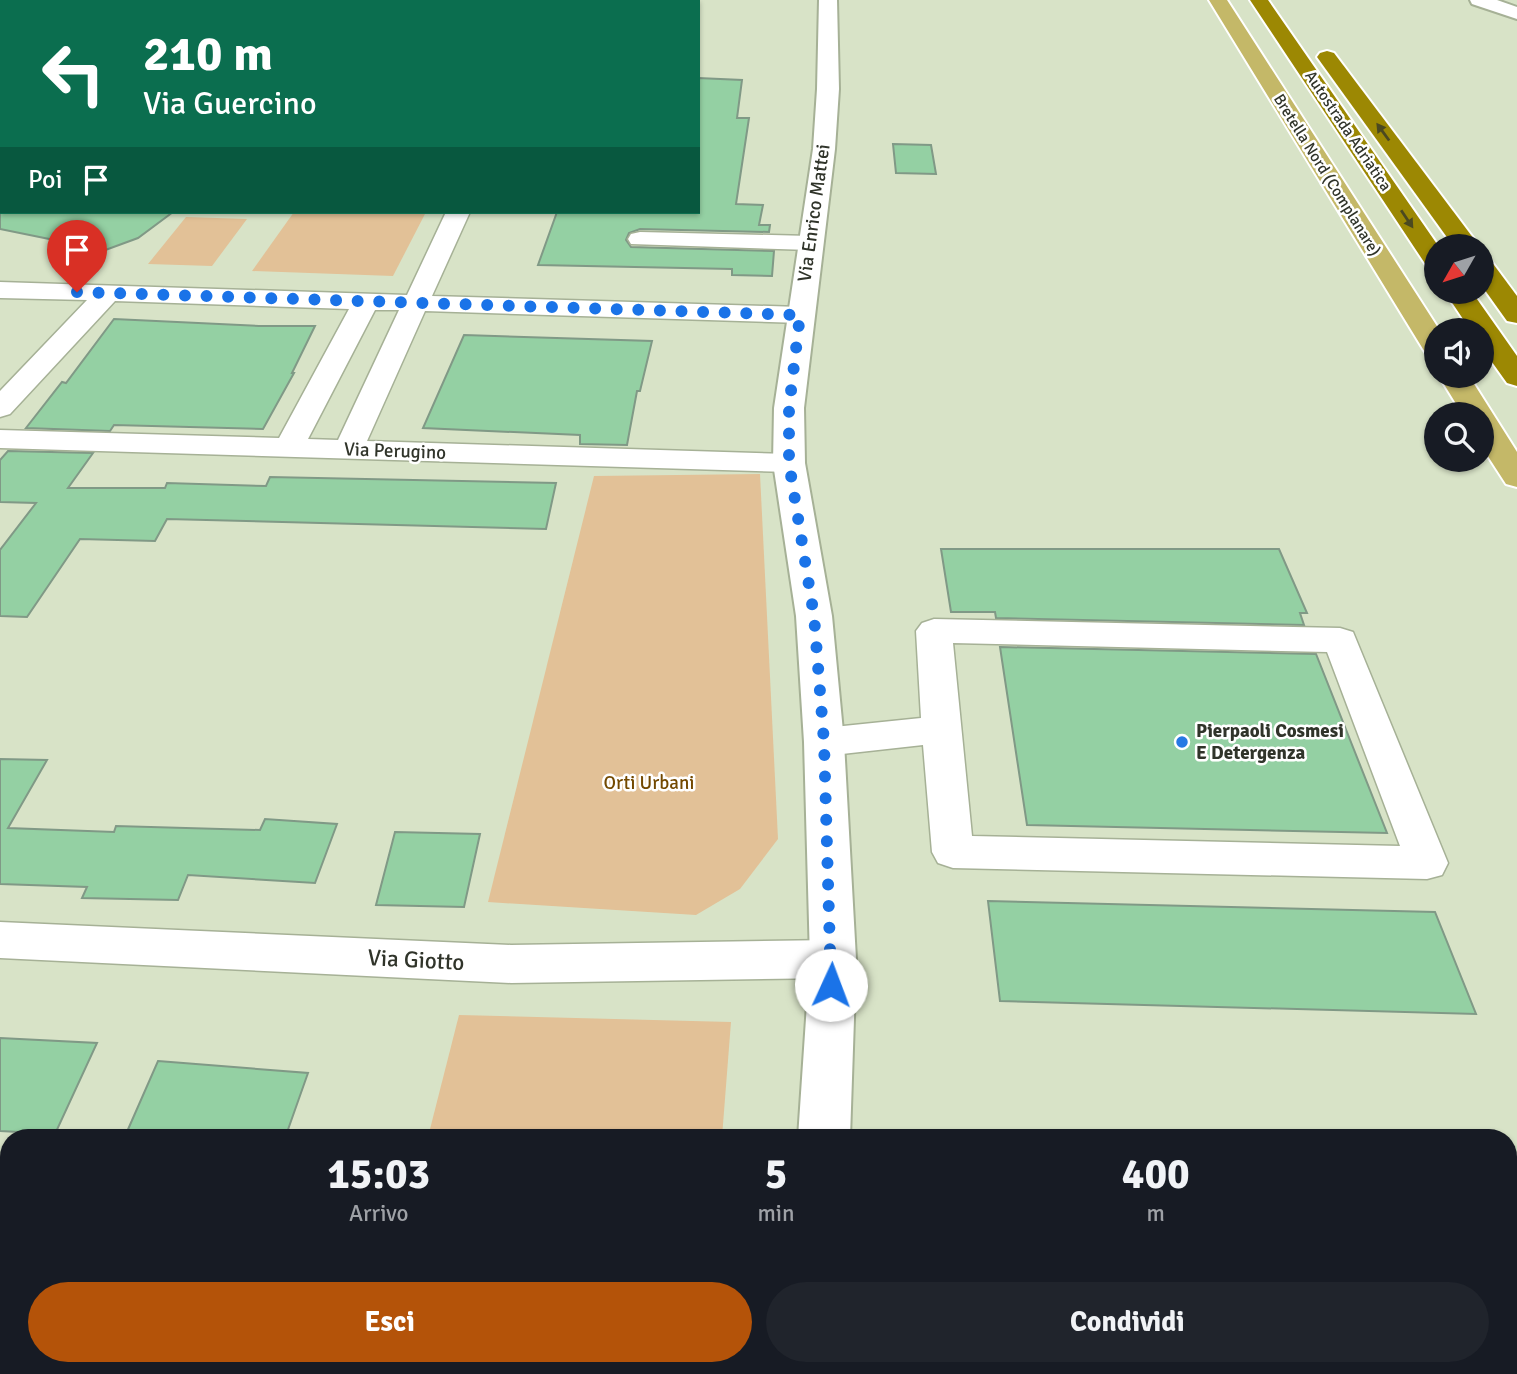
<!DOCTYPE html>
<html lang="it">
<style>
:root{--surface:#171b24;--page:#20242c;--text:#f1f3f6;--muted:#9ea1a6;--accent:#b45309}
body{margin:0;font-family:Signika,sans-serif;background:var(--page);color:var(--text);height:100vh;display:flex;flex-direction:column;font-size:26px;white-space:nowrap}
*{box-sizing:border-box;margin:0}
p{font-size:23px;color:var(--muted)}
.icon{flex:none;width:38px;height:38px;fill:none;stroke:currentColor;stroke-width:2;stroke-linecap:round;stroke-linejoin:round}
.map{position:relative;flex:1;overflow:hidden}
.drawer{position:absolute;left:0px;top:1129px;width:1517px;height:247px;display:flex;flex-direction:column;background:var(--surface);border-radius:28px 28px 0 0;box-shadow:0 2px 5px #0004}
.drawer>*{flex:none}
.hud{position:absolute;left:0px;top:0px;width:700px;height:214px;box-shadow:0 2px 5px #0004;background:#0b6e4f;color:#fff;overflow:hidden}
.needle{width:46px;rotate:231deg}
.fabs{position:absolute;left:1424px;top:234px;display:grid;gap:14px}
.fabs a{display:grid;place-items:center;width:70px;height:70px;border-radius:50%;background:var(--surface);box-shadow:0 2px 5px #0004;font-size:35px}
.pin{position:absolute;display:grid;place-items:center;width:60px;height:60px;color:#fff;margin:-72px -30px;border-radius:50% 50% 50% 0;rotate:-45deg;box-shadow:0 0 7px #0007}
.pin .icon{rotate:45deg}
.me{position:absolute;width:77px;margin:-38px;rotate:2deg;stroke-linejoin:round;filter:drop-shadow(0 0 5px #0008)}
.turn{display:flex;align-items:center;gap:24px;height:147px;padding:0 28px;font-size:32px}
.turn .icon{width:91px;height:91px;stroke-width:2.5}
.turn b{display:block;font-size:49px;line-height:60px}
.then{display:flex;align-items:center;height:66px;padding:0 28px;background:#0003;gap:14px;font-size:26px}
.eta{display:flex;justify-content:space-evenly;align-items:center;height:119px;text-align:center}
.eta b{font-size:42px;font-weight:700;line-height:49px}
.button{display:flex;gap:14px;margin-top:auto;padding:14px 28px}
.button a{flex:1;height:80px;border-radius:42px;background:var(--accent);color:#fff;font-size:28px;font-weight:700;line-height:80px;text-align:center}
.button a+a{background:var(--page);color:var(--text)}
.map>svg:first-child{display:block}
</style>
<div class="map">
<svg width="1517" height="1374" viewBox="0 0 1517 1374">
<rect width="100%" height="100%" fill="#d8e3c7"/>
<g fill="#e2c197">
<path d="M294,212H426L393,276L252,271Z"/>
<path d="M186,217L247,219L212,266L148,264Z"/>
<path d="M760,474L778,839L740,889L696,915L488,902L594,476Z"/>
<path d="M459,1015L731,1022L722,1137H428Z"/>
<path d="M369,1367H703V1374H367Z"/>
</g>
<g fill="#94d0a3" stroke="#809986" stroke-width="2">
<path d="M698,78L742,80L737,118H749L736,204L763,205L759,225H770L769,232L640,229L629,233L626,240L631,247L774,251L772,276L732,275V269L538,265L557,212H698Z"/>
<path d="M893,144L931,145L936,174L896,173Z"/>
<path d="M0,212H173L138,238L100,252L79,254L59,241L0,229Z"/>
<path d="M114,319L259,326H315L292,373H294L263,429L114,425L110,431L26,428L62,382L66,383Z"/>
<path d="M464,335L652,341L640,391H637L627,445L580,444V435L423,428Z"/>
<path d="M8,451L93,453L68,488H165L167,483L266,486L270,477L556,483L546,529L167,519L155,541L80,539L27,617L0,616V550L36,503L0,502V460Z"/>
<path d="M941,549H1279L1307,613H1300L1304,625L996,618L995,612H951Z"/>
<path d="M1000,647L1316,654L1387,833L1027,825Z"/>
<path d="M0,759L47,760L8,828L114,832L116,826L260,830L265,819L337,824L315,883L188,875L178,900L82,898L87,887L0,884Z"/>
<path d="M395,832L480,834L464,907L376,905Z"/>
<path d="M988,901L1435,912L1476,1014L1000,1001Z"/>
<path d="M0,1038L97,1043L55,1134L0,1131Z"/>
<path d="M158,1061L308,1073L285,1138H166L126,1134Z"/>
</g>
<g fill="none" stroke-linecap="round" stroke-linejoin="round">
<defs>
<g id="street">
<path d="M446,212H470L432,296L800,307L809,309L813,315L809,321L800,323L425,311L367,441L789,454L800,457L804,463L800,469L789,472L0,448V430L279,438L349,309L115,301L10,414L0,417V391L87,300L0,298V282L407,295ZM375,310H399L338,440L308,439Z"/>
<path d="M640,232L810,236L819,238L822,243L819,248L810,250L631,244L628,239L631,234Z"/>
<path d="M934,619L1340,628L1353,632L1448,863L1442,875L1427,879L953,868L938,863L932,852L923,745L824,756L810,752L805,742L810,732L824,728L921,718L916,631L922,623ZM953,643L1327,652L1400,846L972,836Z"/>
<path d="M0,922L511,945L833,940L849,946L855,959L849,972L833,978L511,983L0,958Z"/>
</g>
<g id="secondary">
<path d="M819,0H837L839,89L835,149L804,408L805,463L832,616L844,742L856,959L850,1138H798L810,959L804,742L796,616L773,463L774,408L813,149L817,89Z"/>
<path d="M1470,0H1497L1517,7V19L1472,4Z"/>
<path d="M784,1367H842L841,1374H783Z"/>
</g>
<g id="primary">
<path d="M1209,0H1227L1440,331H1437V358L1427,355L1423,349Z"/>
<path d="M1439,376H1469L1517,452V487L1506,484L1482,447V415H1463Z"/>
</g>
<g id="highway">
<path d="M1250,0H1268L1439,247H1437V270L1428,268Z"/>
<path d="M1327,51L1334,53L1480,247H1454L1317,57L1320,53Z"/>
<path d="M1482,259L1491,261L1517,296V323L1507,321L1482,286Z"/>
<path d="M1445,292H1472L1517,356V386L1507,383L1482,348V331H1471Z"/>
</g>
</defs>
<use href="#street" stroke="#a6b196" stroke-width="3"/>
<use href="#secondary" stroke="#a6b196" stroke-width="4"/>
<use href="#primary" stroke="#fff" stroke-width="4"/>
<use href="#highway" stroke="#fff" stroke-width="4"/>
<use href="#street" fill="#fff" fill-rule="evenodd"/>
<use href="#secondary" fill="#fff" fill-rule="evenodd"/>
<use href="#primary" fill="#c4b868" fill-rule="evenodd"/>
<use href="#highway" fill="#9c8803" fill-rule="evenodd"/>
</g>
<defs><path id="oneway-solid" d="M-6-.8H1V-3.2L6.5 0L1 3.2V.8H-6Z" transform="scale(1.75)"/></defs>
<g fill="#4b4920">
<use href="#oneway-solid" transform="translate(1383 132) rotate(-126)"/>
<use href="#oneway-solid" transform="translate(1407 219) rotate(56)"/>
</g>
<g fill="none" stroke-linecap="round" stroke-linejoin="round">
<path stroke="#1a73e8" stroke-width="12" stroke-dasharray="0 21.6" d="M77,292L800,315L789,408V463L814,616L824,742L831,985"/>
</g>
<circle fill="#2779e4" stroke="#fff" stroke-width="2.5" cx="1182" cy="742" r="7"/>
<g text-anchor="middle" dominant-baseline="central" stroke-width="5" stroke-linejoin="round" paint-order="stroke">
<g font-size="16" fill="#30342a" stroke="#fff">
<text transform="translate(1348 131) rotate(56)">Autostrada Adriatica</text>
<text transform="translate(1327 175) rotate(58)">Bretella Nord (Complanare)</text>
</g>
<g font-size="19" fill="#30342a" stroke="#fff">
<text transform="translate(814 213) rotate(-82)">Via Enrico Mattei</text>
<text transform="translate(395 451) rotate(2)">Via Perugino</text>
</g>
<g font-size="19" font-weight="bold" fill="#30342a" stroke="#fff" text-anchor="start">
<text x="1196" y="731">Pierpaoli Cosmesi<tspan x="1196" dy="22">E Detergenza</tspan></text>
</g>
<g font-size="19" fill="#734900" stroke="#fff">
<text x="649" y="783">Orti Urbani</text>
</g>
<g font-size="23" fill="#30342a" stroke="#fff">
<text transform="translate(416 960) rotate(3)">Via Giotto</text>
</g>
</g>
</svg>
<div class="fabs">
<a><svg class="needle" viewBox="-14 -14 28 28"><path d="M0-13l5 13h-10z" fill="#e53935"/><path d="M0 13l5-13h-10z" fill="#9ea1a6"/></svg></a>
<a><svg class="icon" aria-label="sound" viewBox="0 0 24 24"><path d="M4 9h4l5-4v14l-5-4H4zM17 9q2 3 0 6"/></svg></a>
<a><svg class="icon" aria-label="search" viewBox="0 0 24 24"><circle cx="10" cy="10" r="6"/><path d="M15 15l6 6"/></svg></a>
</div>
<div class="pin" style="left:77px;top:292px;background:#d93025"><svg class="icon" aria-label="arrive" viewBox="0 0 24 24"><path d="M6 21V4h12l-3 4 3 4H6"/></svg></div>
<svg class="me" style="left:831px;top:985px" viewBox="-20 -20 40 40"><circle r="19" fill="#fff"/><path d="M0-13L10 11 0 6-10 11z" fill="#1a73e8"/></svg>
<div class="hud">
<div class="turn"><svg class="icon" aria-label="left" viewBox="0 0 24 24"><path d="M17 20v-9H6M10 6l-5 5 5 5"/></svg><div><b>210 m</b>Via Guercino</div></div>
<div class="then">Poi<svg class="icon" aria-label="arrive" viewBox="0 0 24 24"><path d="M6 21V4h12l-3 4 3 4H6"/></svg></div>
</div>
<section class="drawer">
<div class="eta">
<div><b>15:03</b><p>Arrivo</p></div>
<div><b>5</b><p>min</p></div>
<div><b>400</b><p>m</p></div>
</div>
<div class="button"><a>Esci</a><a>Condividi</a></div>
</section>
</div>
